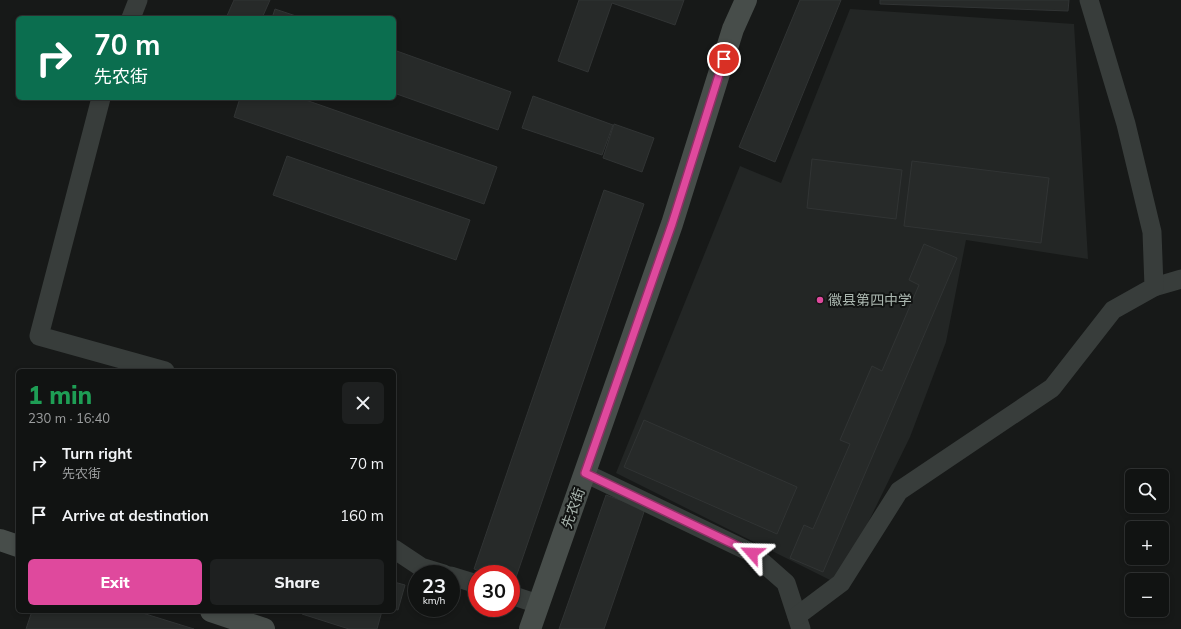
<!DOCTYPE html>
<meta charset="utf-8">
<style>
:root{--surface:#111312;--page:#1e2020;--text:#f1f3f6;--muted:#9c9e9f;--line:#303232;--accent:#df499d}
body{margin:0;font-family:Mulish,"Noto Sans SC",sans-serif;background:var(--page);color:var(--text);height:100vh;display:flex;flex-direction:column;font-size:15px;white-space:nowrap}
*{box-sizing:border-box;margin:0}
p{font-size:13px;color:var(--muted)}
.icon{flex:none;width:22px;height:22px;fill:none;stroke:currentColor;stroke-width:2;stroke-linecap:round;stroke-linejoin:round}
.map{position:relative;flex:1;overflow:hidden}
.details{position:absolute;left:16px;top:369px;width:380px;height:244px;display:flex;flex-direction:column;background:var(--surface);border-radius:6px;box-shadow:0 2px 6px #0003,0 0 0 1px var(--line)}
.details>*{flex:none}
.top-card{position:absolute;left:16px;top:16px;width:380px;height:84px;border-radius:6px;box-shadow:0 2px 6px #0003,0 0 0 1px var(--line);background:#0b6e4f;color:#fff;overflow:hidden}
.controls{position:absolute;left:1125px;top:469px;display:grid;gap:8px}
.controls a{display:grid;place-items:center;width:44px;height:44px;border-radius:6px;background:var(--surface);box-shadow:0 2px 6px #0003,0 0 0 1px var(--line);font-size:20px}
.speed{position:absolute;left:408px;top:565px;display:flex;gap:8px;font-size:20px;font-weight:700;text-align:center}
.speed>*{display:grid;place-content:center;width:52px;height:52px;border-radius:50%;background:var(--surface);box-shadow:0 2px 6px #0003,0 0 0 1px var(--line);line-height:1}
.speed small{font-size:10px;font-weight:400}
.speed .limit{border:6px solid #d22;background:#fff;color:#111}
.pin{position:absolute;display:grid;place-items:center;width:34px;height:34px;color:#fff;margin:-17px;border:2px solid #fff;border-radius:50%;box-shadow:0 1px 4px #0007}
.me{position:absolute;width:44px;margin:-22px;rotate:295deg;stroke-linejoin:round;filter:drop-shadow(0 0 3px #0008)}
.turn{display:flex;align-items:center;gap:14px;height:84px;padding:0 12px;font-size:18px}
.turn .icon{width:52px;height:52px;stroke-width:2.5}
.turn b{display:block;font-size:28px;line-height:34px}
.round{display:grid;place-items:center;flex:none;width:42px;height:42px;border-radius:6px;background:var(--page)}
.overview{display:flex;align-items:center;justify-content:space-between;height:68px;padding:0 12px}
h1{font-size:24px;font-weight:800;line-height:30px;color:#1e9e55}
.action{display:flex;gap:8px;margin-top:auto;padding:8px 12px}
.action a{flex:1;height:46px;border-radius:6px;background:var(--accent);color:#fff;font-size:16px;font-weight:800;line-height:46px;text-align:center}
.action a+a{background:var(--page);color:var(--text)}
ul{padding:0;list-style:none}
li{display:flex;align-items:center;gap:12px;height:52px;padding:0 12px}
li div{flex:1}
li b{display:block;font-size:15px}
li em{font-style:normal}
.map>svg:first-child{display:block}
</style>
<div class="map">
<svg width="1181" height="629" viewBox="0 0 1181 629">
<rect width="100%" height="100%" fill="#171918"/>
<path fill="#232625" d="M850,9L1074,24L1088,259L966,240L946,342L910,437L838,584L616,473L740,166L781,183Z"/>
<g fill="#272a29" stroke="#313434">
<path d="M234,0H270L262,18H226Z"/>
<path d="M579,0H684L675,25L612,3L588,72L558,61Z"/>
<path d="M800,0H841L775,162L739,147Z"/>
<path d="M880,0H1069L1068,11L880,4Z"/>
<path d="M275,9L302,18H272Z"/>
<path d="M394,50L511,92L498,130L394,93Z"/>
<path d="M533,96L613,125L602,155L522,128Z"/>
<path d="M240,98H300L497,167L484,204L234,117Z"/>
<path d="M614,124L654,138L642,172L603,158Z"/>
<path d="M287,156L470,220L456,260L273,195Z"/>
<path d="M812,159L902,170L896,219L807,208Z"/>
<path d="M912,161L1049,178L1041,243L904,226Z"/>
<path d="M604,190L644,204L514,583L511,582V574H488L474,569Z"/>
<path d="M924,244L957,258L823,572L790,558L804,525L813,529L850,444L840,440L872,366L882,371L919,285L909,280Z"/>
<path d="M644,420L797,487L777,534L624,467Z"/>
<path d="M606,495L645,509L604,629H559Z"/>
<path d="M394,582L405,585L398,610L394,609Z"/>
<path d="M32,611H136L194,629H26Z"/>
<path d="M303,611H382L377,629H349L302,614Z"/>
</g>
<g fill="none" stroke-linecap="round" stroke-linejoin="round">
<g stroke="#383d3b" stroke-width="19">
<path d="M131,18L138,0"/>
<path d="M101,98L39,336L165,371"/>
<path d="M1154,287L1181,279"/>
<path d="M585,473L752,553L786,583L801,629"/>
<path d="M394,549L421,567L444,574"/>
<path d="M451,576L477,584"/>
<path d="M511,595L538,604"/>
<path d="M797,616L841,583L899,491L1052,388L1113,310L1154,287L1152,232L1126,124L1089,0"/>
</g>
<g stroke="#474d4a" stroke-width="22">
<path d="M0,540L18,546"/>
<path d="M211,611L264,629"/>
<path d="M530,629L672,224L733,29L746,0"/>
</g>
</g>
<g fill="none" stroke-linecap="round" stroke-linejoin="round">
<defs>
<path id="route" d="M724,59L672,224L585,473L752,553"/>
</defs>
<use href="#route" stroke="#912f66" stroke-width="10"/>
<use href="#route" stroke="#df499d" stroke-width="7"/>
</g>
<circle fill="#df499d" stroke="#121413" stroke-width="1.5" cx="820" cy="300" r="4"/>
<g text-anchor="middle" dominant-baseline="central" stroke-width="4" stroke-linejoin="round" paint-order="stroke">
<g font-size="14" fill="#abb7b0" stroke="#121413" text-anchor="start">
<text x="828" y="300">徽县第四中学</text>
</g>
<g font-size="14" fill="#abb7b0" stroke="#121413">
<text transform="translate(573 508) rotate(-70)">先农街</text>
</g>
</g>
</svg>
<div class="controls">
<a><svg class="icon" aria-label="search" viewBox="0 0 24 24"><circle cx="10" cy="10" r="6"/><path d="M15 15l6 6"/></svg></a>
<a>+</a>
<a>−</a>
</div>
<div class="speed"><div>23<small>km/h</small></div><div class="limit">30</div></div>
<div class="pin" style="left:724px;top:59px;background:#d93025"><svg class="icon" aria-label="arrive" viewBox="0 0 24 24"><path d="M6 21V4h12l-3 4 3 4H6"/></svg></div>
<svg class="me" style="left:752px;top:553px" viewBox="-20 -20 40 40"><path d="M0-17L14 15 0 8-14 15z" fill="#df499d" stroke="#fff" stroke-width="4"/></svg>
<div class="top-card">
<div class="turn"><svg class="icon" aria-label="right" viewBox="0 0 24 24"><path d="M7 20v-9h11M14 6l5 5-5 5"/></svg><div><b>70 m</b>先农街</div></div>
</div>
<section class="details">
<div class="overview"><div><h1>1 min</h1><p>230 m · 16:40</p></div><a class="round"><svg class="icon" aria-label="close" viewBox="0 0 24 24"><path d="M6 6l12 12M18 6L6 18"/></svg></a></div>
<ul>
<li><svg class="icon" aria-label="right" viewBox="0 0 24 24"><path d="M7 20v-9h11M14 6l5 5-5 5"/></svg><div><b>Turn right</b><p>先农街</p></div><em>70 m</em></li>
<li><svg class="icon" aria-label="arrive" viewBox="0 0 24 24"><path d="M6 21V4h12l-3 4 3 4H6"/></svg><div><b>Arrive at destination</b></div><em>160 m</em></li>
</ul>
<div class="action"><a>Exit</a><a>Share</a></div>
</section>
</div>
